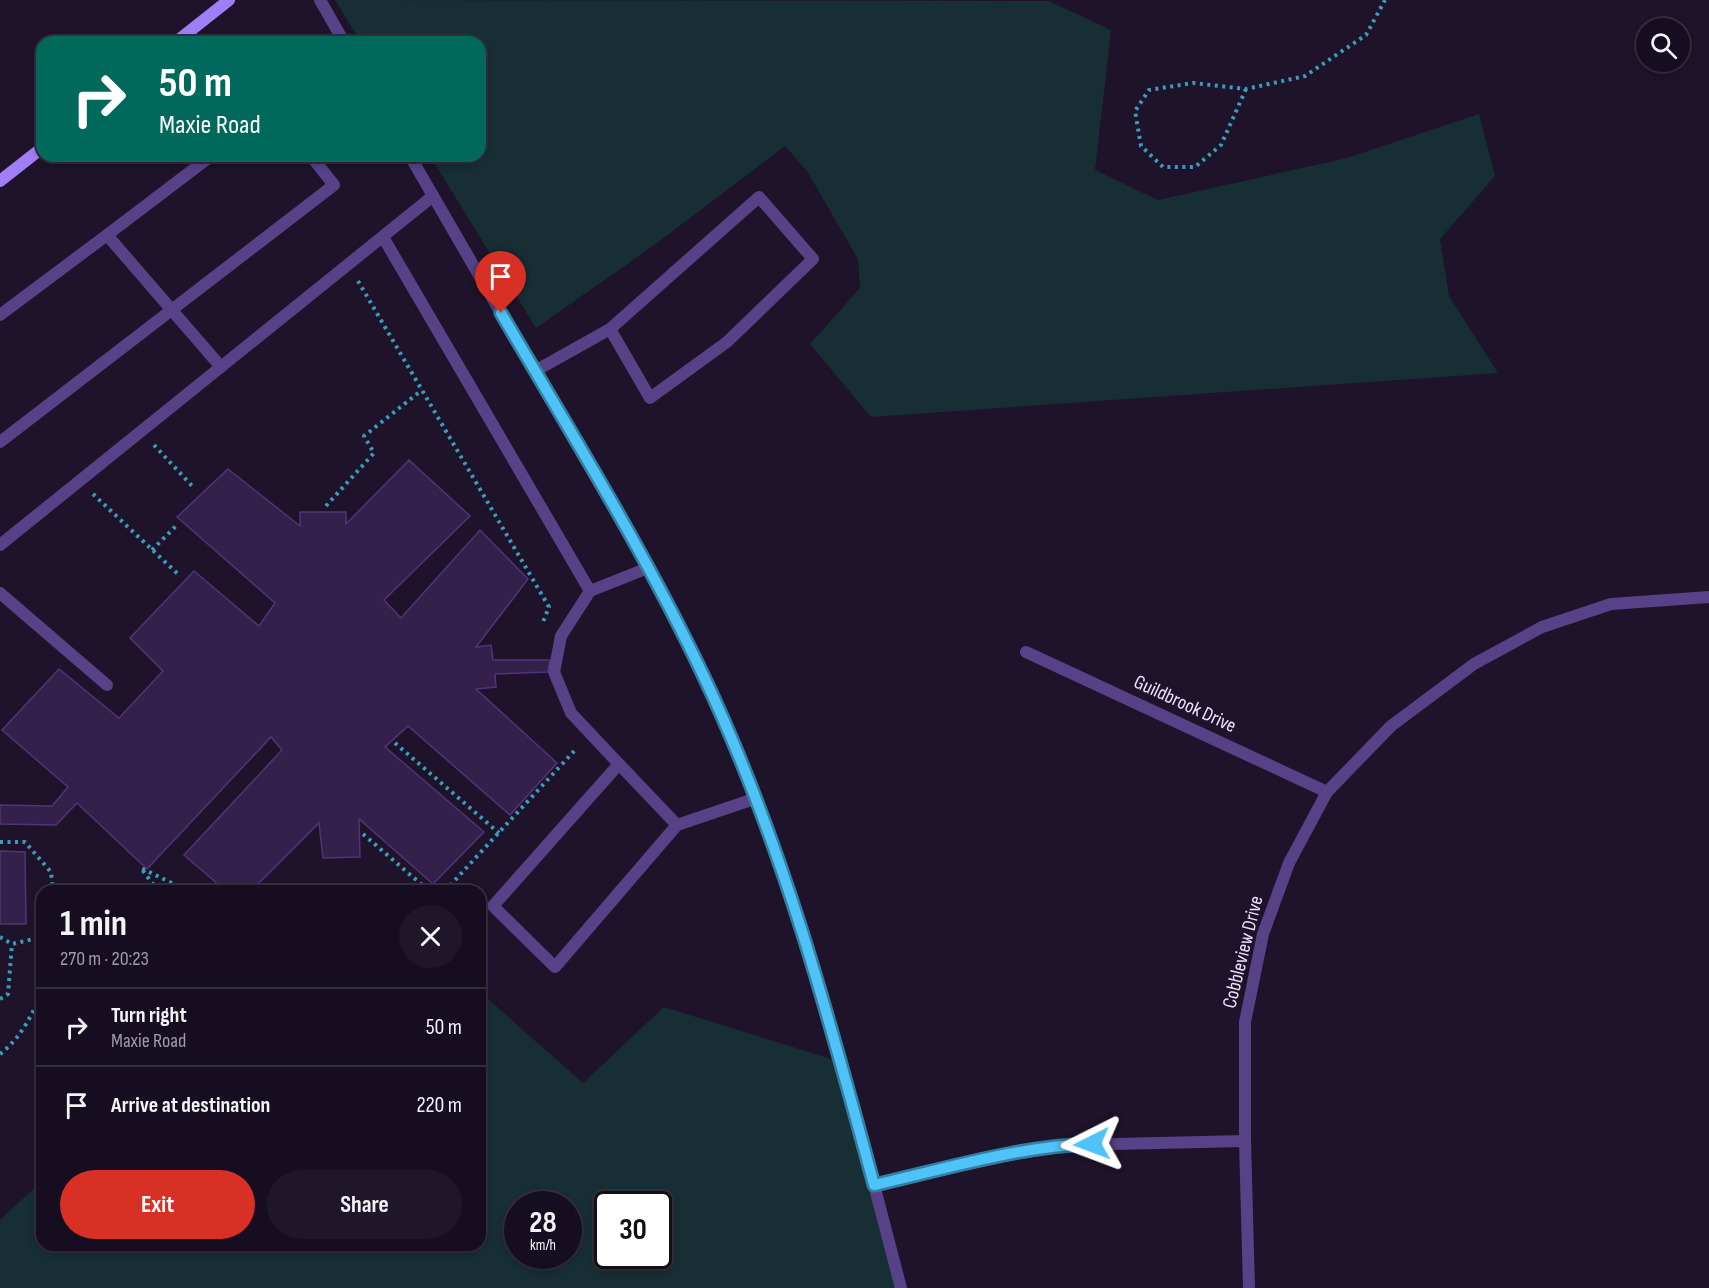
<!DOCTYPE html>
<meta charset="utf-8">
<style>
:root{--surface:#160e20;--page:#1f1729;--text:#f1f3f6;--muted:#9e9ca5;--line:#352e3e;--accent:#d93025}
body{margin:0;font-family:"Sofia Sans Condensed",sans-serif;background:var(--page);color:var(--text);height:100vh;display:flex;flex-direction:column;font-size:22px;white-space:nowrap}
*{box-sizing:border-box;margin:0}
p{font-size:20px;color:var(--muted)}
.icon{flex:none;width:33px;height:33px;fill:none;stroke:currentColor;stroke-width:2;stroke-linecap:round;stroke-linejoin:round}
.map{position:relative;flex:1;overflow:hidden}
.details{position:absolute;left:36px;top:885px;width:450px;height:366px;display:flex;flex-direction:column;background:var(--surface);border-radius:18px;box-shadow:0 3px 9px #0003,0 0 0 2px var(--line)}
.details>*{flex:none}
.guide{position:absolute;left:36px;top:36px;width:450px;height:126px;border-radius:18px;box-shadow:0 3px 9px #0003,0 0 0 2px var(--line);background:#00695c;color:#fff;overflow:hidden}
.fabs{position:absolute;left:1636px;top:18px;display:grid;gap:12px}
.fabs a{display:grid;place-items:center;width:54px;height:54px;border-radius:50%;background:var(--surface);box-shadow:0 3px 9px #0003,0 0 0 2px var(--line);font-size:30px}
.speed{position:absolute;left:504px;top:1191px;display:flex;gap:12px;font-size:30px;font-weight:700;text-align:center}
.speed>*{display:grid;place-content:center;width:78px;height:78px;border-radius:50%;background:var(--surface);box-shadow:0 3px 9px #0003,0 0 0 2px var(--line);line-height:1}
.speed small{font-size:15px;font-weight:400}
.speed .limit{border:3px solid #111;border-radius:9px;background:#fff;color:#111}
.pin{position:absolute;display:grid;place-items:center;width:51px;height:51px;color:#fff;margin:-62px -26px;border-radius:50% 50% 50% 0;rotate:-45deg;box-shadow:0 0 6px #0007}
.pin .icon{rotate:45deg}
.me{position:absolute;width:66px;margin:-33px;rotate:267deg;stroke-linejoin:round;filter:drop-shadow(0 0 4px #0008)}
.turn{display:flex;align-items:center;gap:21px;height:126px;padding:0 24px;font-size:27px}
.turn .icon{width:78px;height:78px;stroke-width:2.5}
.turn b{display:block;font-size:42px;line-height:51px}
.round{display:grid;place-items:center;flex:none;width:63px;height:63px;border-radius:32px;background:var(--page)}
.overview{display:flex;align-items:center;justify-content:space-between;height:102px;padding:0 24px}
h1{font-size:36px;font-weight:700;line-height:45px}
.cta{display:flex;gap:12px;margin-top:auto;padding:12px 24px}
.cta a{flex:1;height:69px;border-radius:36px;background:var(--accent);color:#fff;font-size:24px;font-weight:700;line-height:69px;text-align:center}
.cta a+a{background:var(--page);color:var(--text)}
ul{padding:0;list-style:none}
li{display:flex;align-items:center;gap:18px;height:78px;padding:0 24px;border-top:2px solid var(--line)}
li div{flex:1}
li b{display:block;font-size:22px}
li em{font-style:normal}
.map>svg:first-child{display:block}
</style>
<div class="map">
<svg width="1709" height="1288" viewBox="0 0 1709 1288">
<rect width="100%" height="100%" fill="#1e132b"/>
<g fill="#172e35" fill-rule="evenodd">
<path d="M335,0L1049,1L1111,30L1095,170L1158,200L1347,158L1479,114L1495,176L1440,239L1449,296L1498,373L871,417L810,344L860,288L858,259L807,171L785,146L653,246L536,328L430,156H480V42H361Z"/>
<path d="M480,992L583,1083L664,1007L841,1062L901,1288H0V1220L42,1181V1245H480ZM518,1204H568V1256H518ZM608,1204H658V1256H608Z"/>
</g>
<g fill="#34214b" stroke="#523475" stroke-width="1.5">
<path d="M409,460L470,516L384,600L401,618L480,530L528,579L476,647L491,645L493,660H550L548,672L495,674L496,687L476,689L557,763L510,815L408,726L385,747L484,832L433,884L359,819L360,857L323,858L319,823L251,891H226L184,855L282,750L271,737L147,869L77,803L56,825L0,824V805L52,806L68,787L2,730L59,669L119,718L163,671L130,638L194,571L259,626L275,603L177,517L228,469L300,526V512H346V524Z"/>
<path d="M0,851L25,852L26,924H0Z"/>
</g>
<g fill="none" stroke-linecap="round" stroke-linejoin="round">
<g stroke="#3a9db7" stroke-width="4" stroke-dasharray="3 4.5" stroke-linecap="butt">
<path d="M1246,89L1221,145L1195,167H1163L1141,146L1135,111L1149,90L1193,83L1246,89L1305,76L1366,35L1385,0"/>
<path d="M358,281L549,607L543,622"/>
<path d="M154,445L193,487"/>
<path d="M93,494L180,576"/>
<path d="M326,506L374,453L364,436L422,390"/>
<path d="M152,550L177,525"/>
<path d="M395,743L499,833"/>
<path d="M363,834L429,891"/>
<path d="M0,842H25L51,872L53,891"/>
<path d="M100,891L101,885L111,891"/>
<path d="M158,891L141,868L188,891"/>
<path d="M191,891L203,883"/>
<path d="M445,891L576,749"/>
<path d="M0,937L12,944L42,937"/>
<path d="M0,999L8,994L12,944"/>
<path d="M0,1054C20,1039 34,1013 42,990"/>
</g>
<g stroke="#574287" stroke-width="12">
<path d="M211,156L107,235L221,367"/>
<path d="M383,237L590,591L561,636L554,672L571,713L619,764L493,906L555,967L677,825L754,799"/>
<path d="M0,315L107,235"/>
<path d="M535,371L610,329L759,197L813,259L727,342L650,398L610,329"/>
<path d="M0,442L334,185L311,156"/>
<path d="M0,545L433,196"/>
<path d="M590,591L648,568"/>
<path d="M0,593L107,685"/>
<path d="M619,764L677,825"/>
</g>
<g stroke="#574287" stroke-width="12">
<path d="M320,0L344,42"/>
<path d="M410,156C466,253 523,350 579,448C622,523 667,598 704,677C796,871 847,1082 901,1288"/>
<path d="M1026,652L1327,792"/>
<path d="M874,1185L1004,1156L1071,1145L1245,1141"/>
<path d="M1249,1288L1245,1141V1022L1263,934L1289,863L1327,792L1391,726L1474,664L1542,627L1611,604L1709,597"/>
</g>
<g stroke="#a07ef6" stroke-width="12">
<path d="M176,42L229,0"/>
<path d="M0,181L42,148"/>
</g>
</g>
<g fill="none" stroke-linecap="round" stroke-linejoin="round">
<defs>
<path id="route" d="M501,313C571,433 645,552 704,677C781,839 828,1013 874,1185C945,1169 1019,1146 1092,1144"/>
</defs>
<use href="#route" stroke="#337fa1" stroke-width="15"/>
<use href="#route" stroke="#4fc3f7" stroke-width="10"/>
</g>
<g text-anchor="middle" dominant-baseline="central" stroke-width="6" stroke-linejoin="round" paint-order="stroke">
<g font-size="20" fill="#ebe0fd" stroke="#1e132b">
<text transform="translate(1185 704) rotate(25)">Guildbrook Drive</text>
<text transform="translate(1243 952) rotate(-76)">Cobbleview Drive</text>
</g>
</g>
</svg>
<div class="fabs">
<a><svg class="icon" aria-label="search" viewBox="0 0 24 24"><circle cx="10" cy="10" r="6"/><path d="M15 15l6 6"/></svg></a>
</div>
<div class="speed"><div>28<small>km/h</small></div><div class="limit">30</div></div>
<div class="pin" style="left:501px;top:313px;background:#d93025"><svg class="icon" aria-label="arrive" viewBox="0 0 24 24"><path d="M6 21V4h12l-3 4 3 4H6"/></svg></div>
<svg class="me" style="left:1092px;top:1144px" viewBox="-20 -20 40 40"><path d="M0-17L14 15 0 8-14 15z" fill="#4fc3f7" stroke="#fff" stroke-width="4"/></svg>
<div class="guide">
<div class="turn"><svg class="icon" aria-label="right" viewBox="0 0 24 24"><path d="M7 20v-9h11M14 6l5 5-5 5"/></svg><div><b>50 m</b>Maxie Road</div></div>
</div>
<section class="details">
<div class="overview"><div><h1>1 min</h1><p>270 m · 20:23</p></div><a class="round"><svg class="icon" aria-label="close" viewBox="0 0 24 24"><path d="M6 6l12 12M18 6L6 18"/></svg></a></div>
<ul>
<li><svg class="icon" aria-label="right" viewBox="0 0 24 24"><path d="M7 20v-9h11M14 6l5 5-5 5"/></svg><div><b>Turn right</b><p>Maxie Road</p></div><em>50 m</em></li>
<li><svg class="icon" aria-label="arrive" viewBox="0 0 24 24"><path d="M6 21V4h12l-3 4 3 4H6"/></svg><div><b>Arrive at destination</b></div><em>220 m</em></li>
</ul>
<div class="cta"><a>Exit</a><a>Share</a></div>
</section>
</div>
